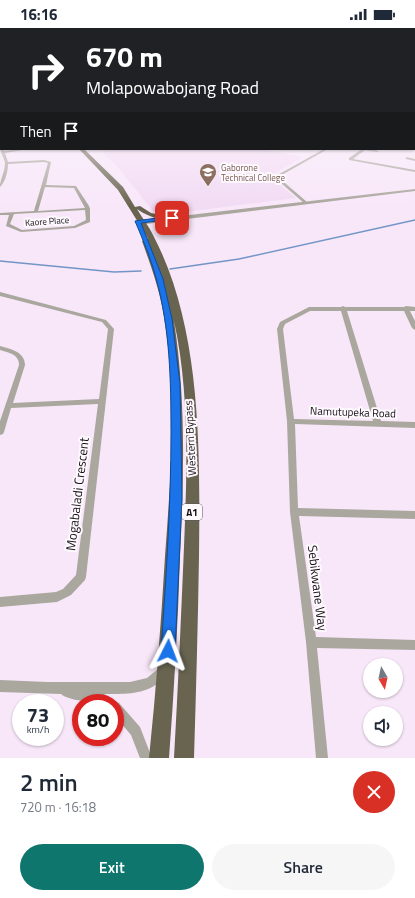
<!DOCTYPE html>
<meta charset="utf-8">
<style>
:root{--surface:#fff;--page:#f6f6f7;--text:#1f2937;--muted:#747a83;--accent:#0f766e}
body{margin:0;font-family:"Titillium Web",sans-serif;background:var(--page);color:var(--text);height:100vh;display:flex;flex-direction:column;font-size:15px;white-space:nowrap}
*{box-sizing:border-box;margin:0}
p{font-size:13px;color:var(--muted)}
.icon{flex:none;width:22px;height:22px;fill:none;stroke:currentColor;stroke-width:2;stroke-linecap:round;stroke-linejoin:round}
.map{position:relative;height:730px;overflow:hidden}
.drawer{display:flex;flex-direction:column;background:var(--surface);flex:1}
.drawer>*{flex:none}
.guide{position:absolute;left:0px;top:0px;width:415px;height:122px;box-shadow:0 1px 3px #0004;background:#202124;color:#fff;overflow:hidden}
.needle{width:26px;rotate:171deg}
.fabs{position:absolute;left:363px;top:630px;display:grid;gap:8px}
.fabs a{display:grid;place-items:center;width:40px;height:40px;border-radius:50%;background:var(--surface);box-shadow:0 1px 3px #0004;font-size:20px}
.speed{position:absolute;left:12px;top:666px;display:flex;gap:8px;font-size:20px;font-weight:700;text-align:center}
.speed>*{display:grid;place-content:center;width:52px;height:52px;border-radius:50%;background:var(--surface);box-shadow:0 1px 3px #0004;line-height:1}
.speed small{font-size:10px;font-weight:400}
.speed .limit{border:6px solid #d22;background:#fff;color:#111}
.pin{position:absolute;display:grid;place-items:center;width:34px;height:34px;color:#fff;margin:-17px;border-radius:8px;box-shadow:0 2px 6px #0006}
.me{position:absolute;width:44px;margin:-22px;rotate:3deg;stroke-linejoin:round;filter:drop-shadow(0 0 3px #0008)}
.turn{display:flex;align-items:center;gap:14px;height:84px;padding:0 20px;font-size:18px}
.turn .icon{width:52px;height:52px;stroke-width:2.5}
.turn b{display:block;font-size:28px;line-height:34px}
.then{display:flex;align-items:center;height:38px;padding:0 20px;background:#0003;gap:8px;font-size:15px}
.round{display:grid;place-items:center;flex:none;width:42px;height:42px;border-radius:21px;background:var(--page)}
.head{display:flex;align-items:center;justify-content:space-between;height:68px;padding:0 20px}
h1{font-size:24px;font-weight:600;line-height:30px}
.primary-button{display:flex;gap:8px;margin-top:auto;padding:8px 20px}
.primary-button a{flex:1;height:46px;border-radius:24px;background:var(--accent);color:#fff;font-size:16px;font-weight:600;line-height:46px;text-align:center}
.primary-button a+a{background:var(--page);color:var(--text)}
.status{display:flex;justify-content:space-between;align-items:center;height:28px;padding:0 20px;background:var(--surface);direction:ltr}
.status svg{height:11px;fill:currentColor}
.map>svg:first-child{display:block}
</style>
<div class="status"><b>16:16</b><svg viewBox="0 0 49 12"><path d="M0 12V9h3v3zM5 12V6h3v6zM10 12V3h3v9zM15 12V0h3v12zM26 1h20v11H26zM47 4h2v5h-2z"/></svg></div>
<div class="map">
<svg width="415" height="730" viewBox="0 0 415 730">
<rect width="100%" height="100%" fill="#f8e7f9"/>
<path fill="#f2dbf4" d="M105,121H260L303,129L269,148L296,170L170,186L153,183L115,136L104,127Z"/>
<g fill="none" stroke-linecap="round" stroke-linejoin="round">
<g stroke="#7295c6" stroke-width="1.5">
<path d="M0,233L114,244L141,243"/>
<path d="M170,241L239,231L415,192"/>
</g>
<g fill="#aaa79e" fill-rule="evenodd">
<rect x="414" y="92" width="1" height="2"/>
<rect x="414" y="97" width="1" height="2"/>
<rect x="0" y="99" width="1" height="2"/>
<path d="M0,119L4,123L28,121L5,125L8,134L44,132L51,134L46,157L76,158L89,178L90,181V194L75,200L21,204L6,198L9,187H0V185L34,183L48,135L44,134L8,136C8,144 5,154 0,159C0,151 5,144 5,135C4,129 0,125 0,119ZM45,159L74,160L85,180L38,183ZM85,182L86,192L74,198L22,202L10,196L14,186Z"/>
<path d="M414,120H415V122L412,121Z"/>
<path d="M324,121H328L278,149L307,174L304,175L274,149Z"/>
<path d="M362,121H370L379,123L377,124L365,122L353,131L415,142V144L349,132V130Z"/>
<path d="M406,129L415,131V133L406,131Z"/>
<path d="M0,264L106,292L114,301L86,549L85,552L71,567L57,574L0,579V569L56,564L63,561L76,547L98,376L11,380L4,404L3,406L0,407V393L19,337C19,326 9,325 0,322V318C11,321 25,324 25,337L13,375L99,371L108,301L102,294L0,268Z"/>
<path d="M343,278L345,279H404L406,278L415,279V283H410L415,293V302L412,300L404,283H347L381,393L415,394V400L295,396L298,480L415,483V491L299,488L316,609L415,612V622L317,620L328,730H316L306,614L290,484L287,393L277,301L280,294L309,279H341ZM310,283H341L373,393L294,391L283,301L285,296Z"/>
<path d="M163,638L167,640L169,644C167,648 164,650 161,653C145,667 124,666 104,666L113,671L114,673L119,675L140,699L152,730H140L131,707L115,688V675C102,675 70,674 61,666L0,664V652L47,654H130L147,650L159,640Z"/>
</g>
<g fill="#aaa79e" fill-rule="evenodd">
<rect x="0" y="90" width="1" height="2"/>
<path d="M415,161V163L138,197L135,195L138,193Z"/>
</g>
<g fill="#686450" fill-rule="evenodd">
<rect x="0" y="81" width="1" height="2"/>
<path d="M79,121H84L123,159L135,179L140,178L151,185L175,190C166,196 145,187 137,181C142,190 149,198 153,207C202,300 200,424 199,527C198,595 196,662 194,730H174C178,660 181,589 184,519C187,444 190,366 174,293C186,371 184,449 180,528C178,595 174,663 169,730H149C156,663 161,595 165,528C171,448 177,368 164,289C160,263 151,238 142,213L148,211L146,207L118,162Z"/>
</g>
</g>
<linearGradient id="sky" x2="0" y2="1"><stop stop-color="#79a8da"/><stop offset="0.43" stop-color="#fcf4fc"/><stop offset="1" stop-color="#fcf4fc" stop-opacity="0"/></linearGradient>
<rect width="415" height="178" fill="url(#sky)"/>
<path fill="#1a73e8" stroke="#114b97" d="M172,188L173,191L141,195L163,251L172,291L180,356L182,471L175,623L173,628L168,630L163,628L161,623C166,550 171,477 171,404C171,353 170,300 156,250C151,231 143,212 135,193Z"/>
<defs>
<symbol id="university-pin" viewBox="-11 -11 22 30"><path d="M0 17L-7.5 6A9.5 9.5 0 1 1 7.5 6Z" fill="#8d6e63" stroke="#fdf9fd"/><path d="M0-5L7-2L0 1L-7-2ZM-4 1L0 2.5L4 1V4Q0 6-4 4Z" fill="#fff"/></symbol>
</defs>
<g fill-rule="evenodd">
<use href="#university-pin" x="198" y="134" width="20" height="27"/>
</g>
<g text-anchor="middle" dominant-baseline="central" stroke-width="4" stroke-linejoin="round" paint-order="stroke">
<g font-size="9" fill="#785e54" stroke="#fdf9fd" text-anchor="start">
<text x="221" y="139">Gaborone<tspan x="221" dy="10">Technical College</tspan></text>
</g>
<g font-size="9" fill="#140f15" stroke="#fdf9fd">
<text transform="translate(47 193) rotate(-4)">Kaore Place</text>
</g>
<rect fill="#fdf9fd" stroke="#5a555b" stroke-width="1" x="182" y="476" width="20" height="16" rx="3"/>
<g font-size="10" font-weight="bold" fill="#140f15">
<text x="192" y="484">A1</text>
</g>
<g font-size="11" fill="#140f15" stroke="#fdf9fd">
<text transform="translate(353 384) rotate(2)">Namutupeka Road</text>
<text transform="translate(190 410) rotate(-93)">Western Bypass</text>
</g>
<g font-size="13" fill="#140f15" stroke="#fdf9fd">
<text transform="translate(77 466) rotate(-83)">Mogabaladi Crescent</text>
<text transform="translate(318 560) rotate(83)">Sebikwane Way</text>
</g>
</g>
</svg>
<div class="fabs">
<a><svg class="needle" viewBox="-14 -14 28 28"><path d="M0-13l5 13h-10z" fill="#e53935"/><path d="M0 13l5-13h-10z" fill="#747a83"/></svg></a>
<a><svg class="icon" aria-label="sound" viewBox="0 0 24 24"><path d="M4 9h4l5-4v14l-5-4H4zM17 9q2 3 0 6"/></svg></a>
</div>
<div class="speed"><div>73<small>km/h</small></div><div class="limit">80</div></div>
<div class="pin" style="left:172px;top:190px;background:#d93025"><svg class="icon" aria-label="arrive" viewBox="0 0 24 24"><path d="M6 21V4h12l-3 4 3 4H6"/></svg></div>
<svg class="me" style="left:168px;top:623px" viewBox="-20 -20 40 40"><path d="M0-17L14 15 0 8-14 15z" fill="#1a73e8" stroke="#fff" stroke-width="4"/></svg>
<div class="guide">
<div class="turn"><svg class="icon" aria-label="right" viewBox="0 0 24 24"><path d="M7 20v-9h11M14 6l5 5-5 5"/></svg><div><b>670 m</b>Molapowabojang Road</div></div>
<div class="then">Then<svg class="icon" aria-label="arrive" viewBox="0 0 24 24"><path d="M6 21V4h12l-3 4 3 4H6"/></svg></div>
</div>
</div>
<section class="drawer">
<div class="head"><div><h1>2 min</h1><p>720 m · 16:18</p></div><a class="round" style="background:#d93025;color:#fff"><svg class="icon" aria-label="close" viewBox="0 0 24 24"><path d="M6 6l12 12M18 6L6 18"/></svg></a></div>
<div class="primary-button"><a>Exit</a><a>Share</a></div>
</section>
